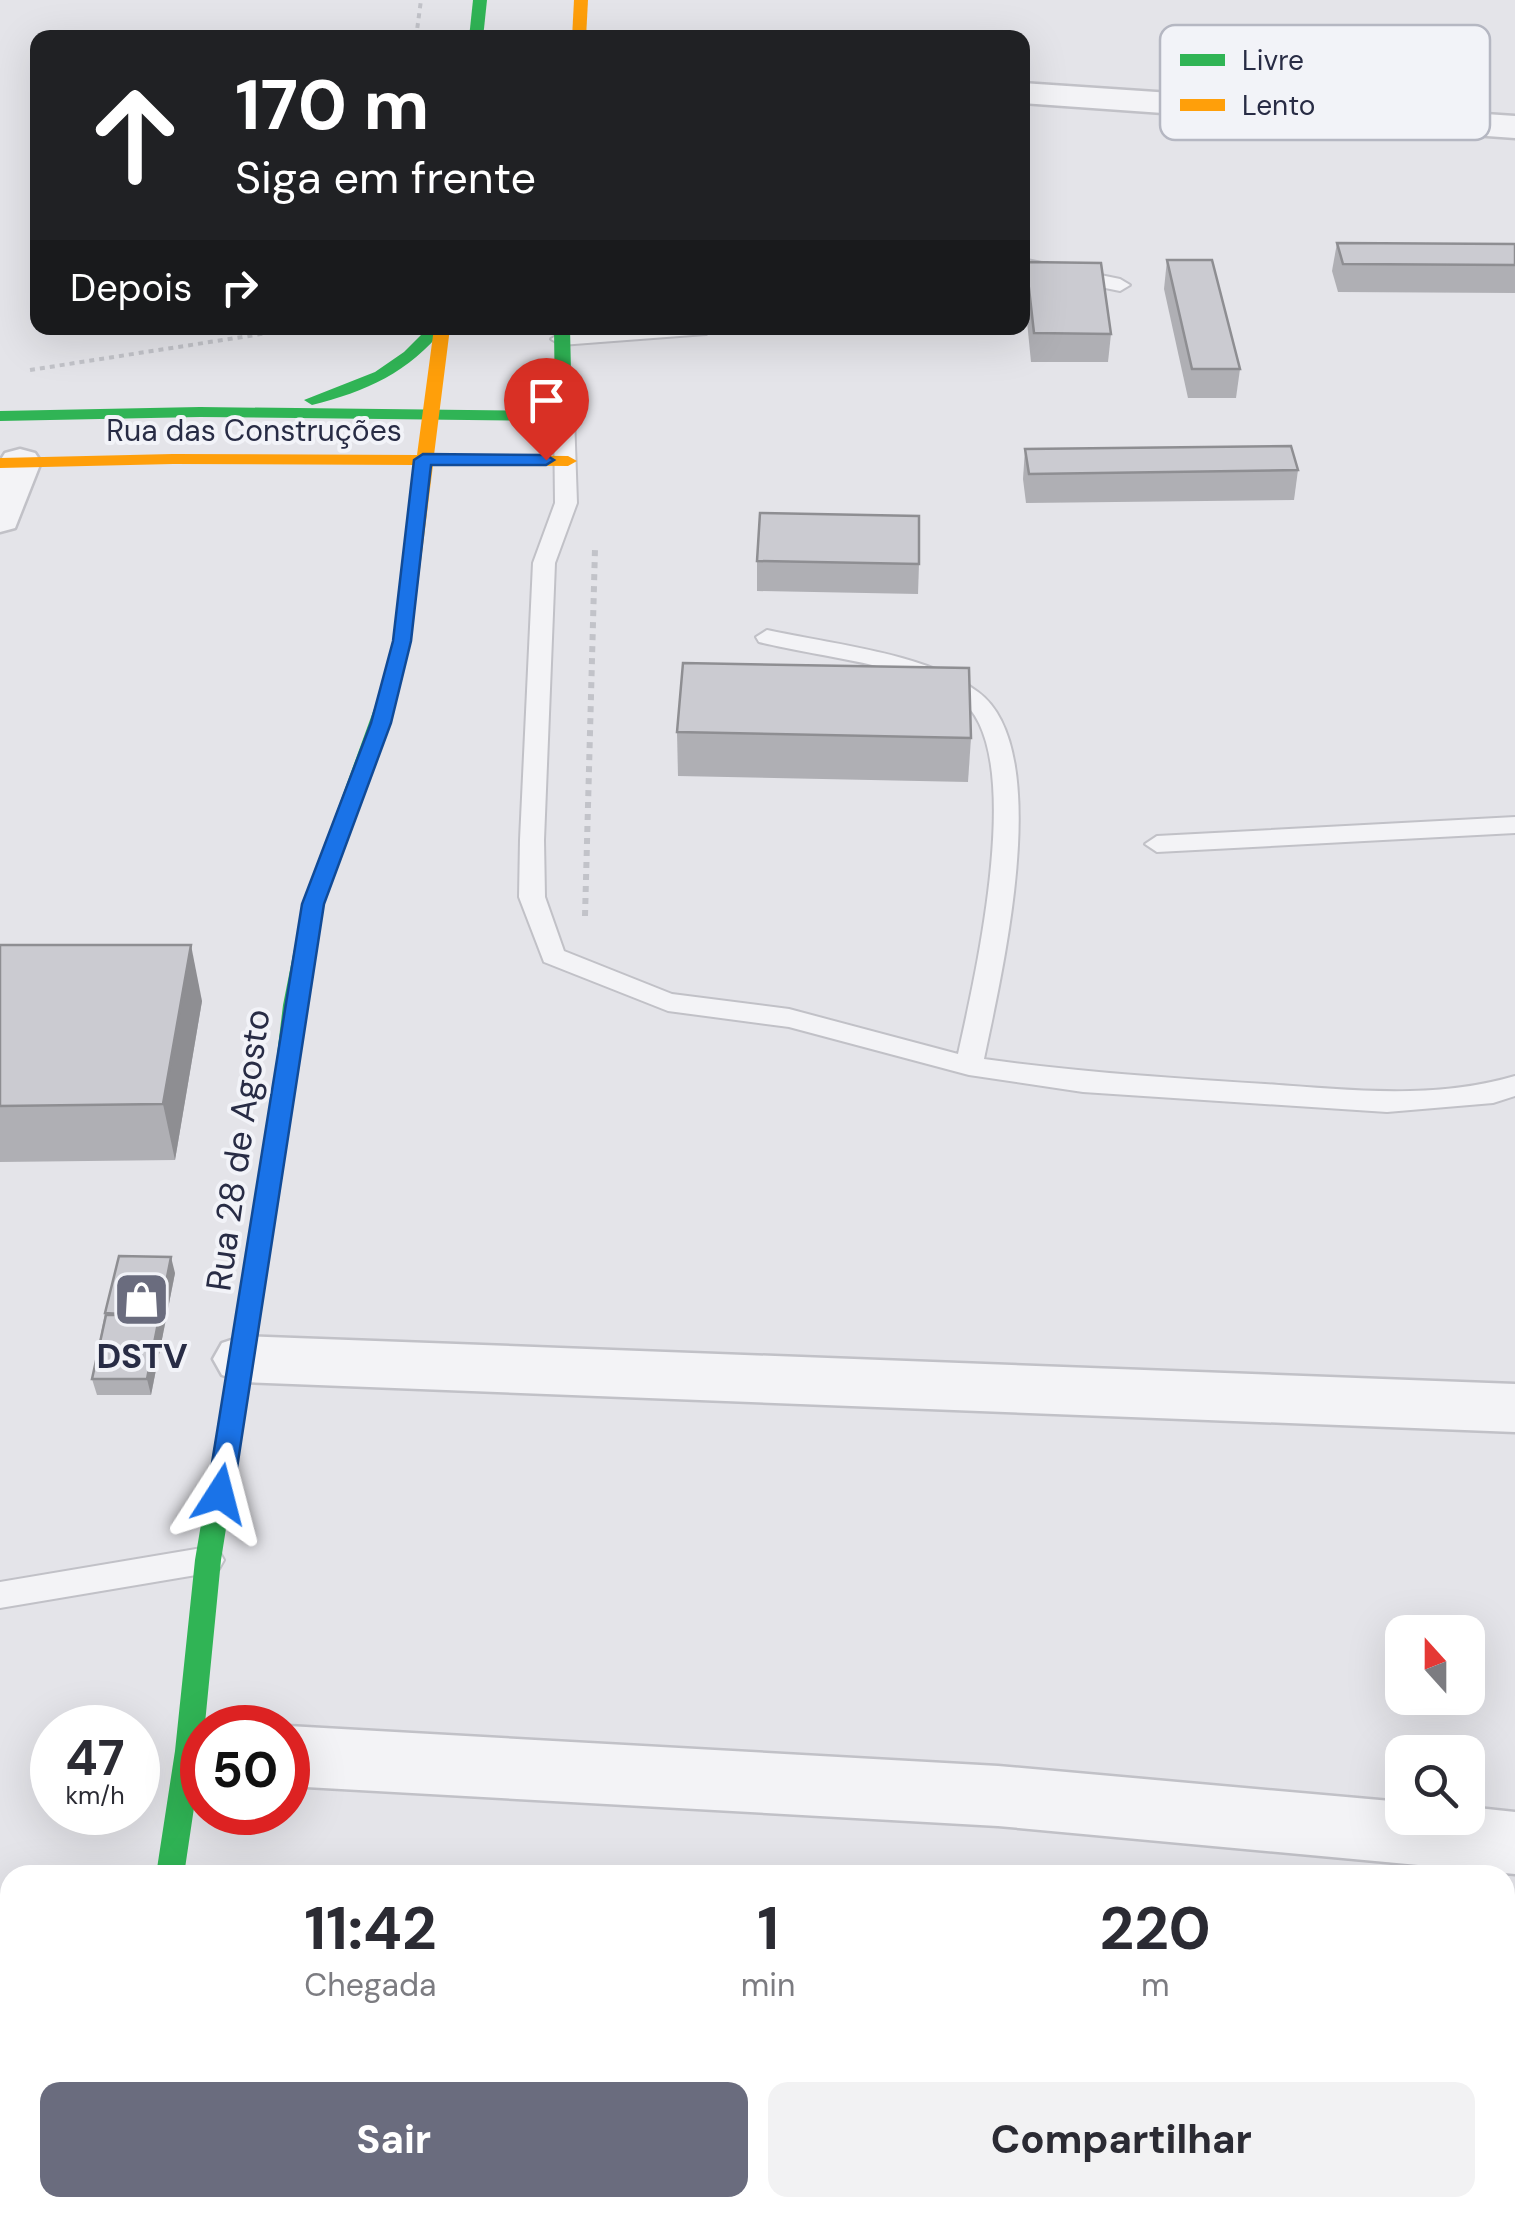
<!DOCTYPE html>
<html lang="pt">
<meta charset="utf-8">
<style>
:root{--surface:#fff;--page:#f2f2f3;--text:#2b2b33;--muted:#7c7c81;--accent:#6a6c7e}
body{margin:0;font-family:"DM Sans",sans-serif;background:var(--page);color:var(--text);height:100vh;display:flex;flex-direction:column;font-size:38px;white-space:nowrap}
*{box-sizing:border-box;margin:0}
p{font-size:32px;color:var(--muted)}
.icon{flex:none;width:55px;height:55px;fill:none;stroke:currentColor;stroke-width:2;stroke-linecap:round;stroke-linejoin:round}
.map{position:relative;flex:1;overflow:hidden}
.sheet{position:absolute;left:0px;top:1865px;width:1515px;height:352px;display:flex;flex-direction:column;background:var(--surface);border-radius:30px 30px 0 0;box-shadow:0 10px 40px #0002}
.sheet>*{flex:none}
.guide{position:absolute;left:30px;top:30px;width:1000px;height:305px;border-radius:20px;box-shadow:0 10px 40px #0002;background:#202124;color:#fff;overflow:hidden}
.needle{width:65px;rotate:339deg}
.tools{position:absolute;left:1385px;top:1615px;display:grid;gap:20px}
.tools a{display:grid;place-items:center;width:100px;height:100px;border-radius:20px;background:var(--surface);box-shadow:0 10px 40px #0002;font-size:50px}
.speed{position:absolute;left:30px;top:1705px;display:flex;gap:20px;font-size:50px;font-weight:700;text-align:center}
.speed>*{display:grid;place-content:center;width:130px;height:130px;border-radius:50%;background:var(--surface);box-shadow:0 10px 40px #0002;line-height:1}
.speed small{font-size:25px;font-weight:400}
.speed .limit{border:15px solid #d22;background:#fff;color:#111}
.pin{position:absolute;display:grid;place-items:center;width:85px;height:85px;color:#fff;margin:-102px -42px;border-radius:50% 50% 50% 0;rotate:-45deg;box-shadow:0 0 10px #0007}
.pin .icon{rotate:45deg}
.me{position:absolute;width:110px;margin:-55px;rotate:9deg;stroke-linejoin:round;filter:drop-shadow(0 0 8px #0008)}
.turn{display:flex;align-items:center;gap:35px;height:210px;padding:0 40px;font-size:45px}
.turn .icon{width:130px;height:130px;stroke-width:2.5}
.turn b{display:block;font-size:70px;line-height:85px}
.then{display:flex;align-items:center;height:95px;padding:0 40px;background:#0003;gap:20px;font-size:38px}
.eta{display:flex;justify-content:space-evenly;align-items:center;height:170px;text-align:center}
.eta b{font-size:60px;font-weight:700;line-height:70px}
.cta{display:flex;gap:20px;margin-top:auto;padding:20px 40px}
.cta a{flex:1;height:115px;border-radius:20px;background:var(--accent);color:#fff;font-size:40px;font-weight:700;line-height:115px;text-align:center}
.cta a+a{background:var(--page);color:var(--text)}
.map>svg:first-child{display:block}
</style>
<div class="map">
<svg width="1515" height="2216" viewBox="0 0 1515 2216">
<rect width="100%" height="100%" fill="#e4e4e9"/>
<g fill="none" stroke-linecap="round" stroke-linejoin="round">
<defs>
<g id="lane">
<path d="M1022,259L1120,279L1130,285L1120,291L1022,271Z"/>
<path d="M635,328H716L706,334L561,345L551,339L561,333Z"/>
<path d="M564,410L574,416L577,503L555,563L544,840L545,897L564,951L672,994L789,1009L958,1054C974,981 1030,745 958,698C901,662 823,658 759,642L756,637L767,630C830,644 927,653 978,692C1056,749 1001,976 984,1059C1078,1072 1171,1078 1265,1084C1347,1090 1434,1100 1515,1076V1096L1493,1103L1387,1112L1083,1092L969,1075L789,1027L668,1011L544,962L519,897L520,840L533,563L555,503L554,416Z"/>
<path d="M1515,817V833L1157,852L1145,844L1157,836Z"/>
<path d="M208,1547L219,1551L224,1560L219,1569L208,1573L0,1608V1582Z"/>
</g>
<g id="street">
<path d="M1022,83L1515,116V138L1022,103Z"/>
<path d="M20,449L35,453L41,462L15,528L0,532V461L5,453Z"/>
<path d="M243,1336L1515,1384V1432L243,1382L222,1375L213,1359L222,1343Z"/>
<path d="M288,1726L998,1766L1402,1802V1818H1468V1807L1515,1812V1874L998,1826L288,1786L285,1728Z"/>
</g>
</defs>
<use href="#lane" stroke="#c1c1c7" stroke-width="4"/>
<use href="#street" stroke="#c1c1c7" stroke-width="5"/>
<g stroke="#c2c3c9" stroke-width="4" stroke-dasharray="5 5" stroke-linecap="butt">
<path d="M416,38L421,0"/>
<path d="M30,370L300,328"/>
</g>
<path stroke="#c2c3c9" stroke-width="6" stroke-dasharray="6 6" stroke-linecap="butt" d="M585,916L595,549"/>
<use href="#lane" fill="#f3f3f6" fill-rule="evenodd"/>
<use href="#street" fill="#f3f3f6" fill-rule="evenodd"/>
<g fill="#30b455" fill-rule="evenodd">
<path d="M473,0H487L483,38H469Z"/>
<path d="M428,328H444C410,372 365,392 312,405L304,400L375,372L404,352Z"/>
<path d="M554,328H570L572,416L564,421L200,417L0,421V411L200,407L555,411Z"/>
<path d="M385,700L395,706L323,904L305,1005L292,1113L221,1560L202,1754L184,1875H156L175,1751L195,1560L270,1113L283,1005L303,904L375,706Z"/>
<path d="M104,2208H136L135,2216H103Z"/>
</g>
<g fill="#ff9f0a" fill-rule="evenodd">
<path d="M574,0H588L586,38H572Z"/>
<path d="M434,328H450L434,455L568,456L577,461L568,466L433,465L411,641L392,710H378L375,706L393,641L416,465L173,464L0,468V458L173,454L417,455Z"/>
</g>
</g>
<g fill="#afafb4">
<path d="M1337,243L1515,244V293L1338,292L1332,271Z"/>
<path d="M1167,260L1240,369L1236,398H1188L1164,289Z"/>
<path d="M1026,262L1111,334L1108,362H1031L1024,291Z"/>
<path d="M1025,449L1298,470L1294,500L1026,503L1023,479Z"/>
<path d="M757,561L919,564L918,594L757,591Z"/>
<path d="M677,732L971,738L968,782L678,776Z"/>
<path d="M0,945L202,1001L175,1160L0,1162Z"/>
<path d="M175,1273L151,1395H97L92,1379L105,1313Z"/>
</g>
<g fill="#8e8e92">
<path d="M191,945L202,1001L175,1160L163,1104Z"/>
<path d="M171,1257L175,1273L151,1395L147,1379Z"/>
</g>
<g fill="#cbcbd1" stroke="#8e8e92" stroke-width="2.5">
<path d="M1337,243L1515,244V265L1343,264Z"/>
<path d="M1167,260H1212L1240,369H1192Z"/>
<path d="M1026,262L1101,263L1111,334L1034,333Z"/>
<path d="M1291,446L1298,470L1029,474L1025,449Z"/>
<path d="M760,513L919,516V564L757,561Z"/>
<path d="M683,663L969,668L971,738L677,732Z"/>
<path d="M0,945H191L163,1104L0,1106Z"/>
<path d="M119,1256L171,1257L147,1379H92L106,1315H136L105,1313Z"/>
</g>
<path fill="#1a73e8" stroke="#114b97" stroke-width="2.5" d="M423,454L546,455L554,460L546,465H431L411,641L391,723L324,904L233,1494L229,1501L220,1504L211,1501L207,1494L302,904L371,723L393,641L414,460Z"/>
<defs>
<symbol id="shop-square" viewBox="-11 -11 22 22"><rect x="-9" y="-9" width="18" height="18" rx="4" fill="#6a6c7e" stroke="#f2f3f8"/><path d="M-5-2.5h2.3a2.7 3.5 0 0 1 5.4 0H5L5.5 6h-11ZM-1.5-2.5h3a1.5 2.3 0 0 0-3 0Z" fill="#fff"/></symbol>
</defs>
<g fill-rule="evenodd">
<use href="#shop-square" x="110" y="1268" width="63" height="63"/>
</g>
<g text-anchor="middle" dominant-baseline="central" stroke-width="8" stroke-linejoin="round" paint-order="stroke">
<g font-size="30" fill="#282c45" stroke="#f2f3f8">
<text x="254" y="430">Rua das Construções</text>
</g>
<g font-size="35" fill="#282c45" stroke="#f2f3f8">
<text transform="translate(238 1150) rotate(-82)">Rua 28 de Agosto</text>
</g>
<g font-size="35" font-weight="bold" fill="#282c45" stroke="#f2f3f8">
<text x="142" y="1356">DSTV</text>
</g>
</g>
<rect x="1160" y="25" width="330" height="115" rx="15" fill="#f2f3f8" stroke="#b5b7c2" stroke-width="2.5"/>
<rect x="1180" y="54" width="45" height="12" fill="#30b455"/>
<rect x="1180" y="99" width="45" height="12" fill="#ff9f0a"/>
<g font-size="28" fill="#282c45">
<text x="1242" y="70">Livre</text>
<text x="1242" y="115">Lento</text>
</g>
</svg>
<div class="tools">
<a><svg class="needle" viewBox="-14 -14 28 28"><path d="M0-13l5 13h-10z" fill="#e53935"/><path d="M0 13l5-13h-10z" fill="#7c7c81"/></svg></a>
<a><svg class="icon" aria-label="search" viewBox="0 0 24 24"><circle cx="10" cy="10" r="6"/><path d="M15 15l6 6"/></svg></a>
</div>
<div class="speed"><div>47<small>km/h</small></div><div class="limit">50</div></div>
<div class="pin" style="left:546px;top:460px;background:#d93025"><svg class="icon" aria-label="arrive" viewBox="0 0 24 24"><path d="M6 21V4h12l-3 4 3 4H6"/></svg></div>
<svg class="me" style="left:220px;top:1494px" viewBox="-20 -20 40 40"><path d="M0-17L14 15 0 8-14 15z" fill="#1a73e8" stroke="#fff" stroke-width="4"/></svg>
<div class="guide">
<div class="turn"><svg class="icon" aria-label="ahead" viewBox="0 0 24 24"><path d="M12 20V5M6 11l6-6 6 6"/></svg><div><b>170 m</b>Siga em frente</div></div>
<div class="then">Depois<svg class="icon" aria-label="right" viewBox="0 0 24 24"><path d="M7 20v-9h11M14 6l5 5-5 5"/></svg></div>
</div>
<section class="sheet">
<div class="eta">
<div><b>11:42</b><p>Chegada</p></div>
<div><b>1</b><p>min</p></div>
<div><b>220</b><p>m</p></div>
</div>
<div class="cta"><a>Sair</a><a>Compartilhar</a></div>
</section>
</div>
